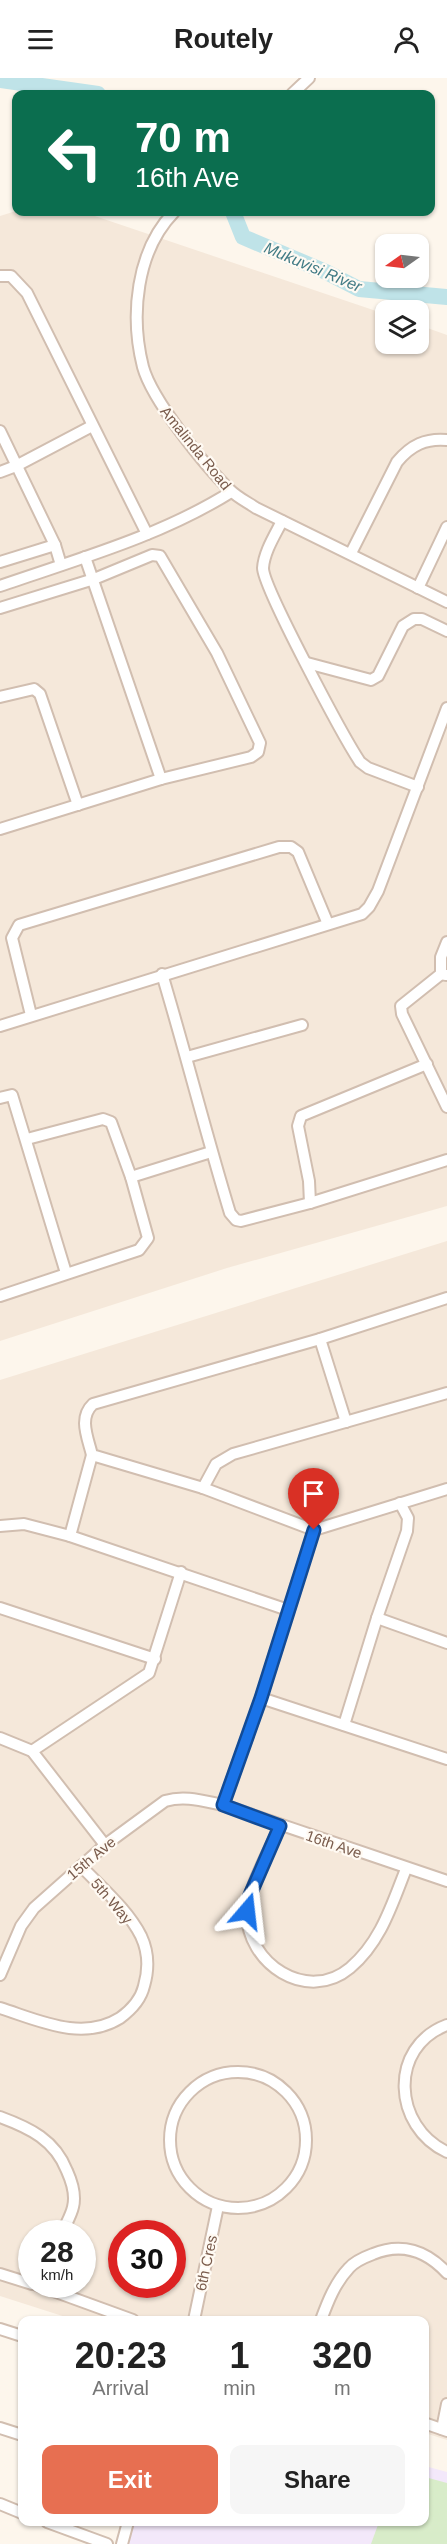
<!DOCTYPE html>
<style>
:root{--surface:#fff;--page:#f6f6f6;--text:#222;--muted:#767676;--accent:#e76f51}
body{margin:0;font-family:Helvetica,sans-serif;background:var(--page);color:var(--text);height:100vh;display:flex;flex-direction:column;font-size:22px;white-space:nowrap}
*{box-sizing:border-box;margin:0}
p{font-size:20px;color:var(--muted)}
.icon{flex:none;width:33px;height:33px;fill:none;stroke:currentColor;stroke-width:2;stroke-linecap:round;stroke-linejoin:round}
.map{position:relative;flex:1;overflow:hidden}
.drawer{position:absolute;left:18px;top:2238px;width:411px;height:210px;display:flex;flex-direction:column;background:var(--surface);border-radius:12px;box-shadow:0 2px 4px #0004}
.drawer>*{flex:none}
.banner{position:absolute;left:12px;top:12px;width:423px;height:126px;border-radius:12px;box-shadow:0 2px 4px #0004;background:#0b6e4f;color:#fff;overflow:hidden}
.needle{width:39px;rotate:256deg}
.tools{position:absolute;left:375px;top:156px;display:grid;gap:12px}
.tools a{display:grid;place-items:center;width:54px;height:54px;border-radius:12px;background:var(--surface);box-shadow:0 2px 4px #0004;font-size:30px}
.speed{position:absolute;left:18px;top:2142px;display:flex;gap:12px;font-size:30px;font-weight:700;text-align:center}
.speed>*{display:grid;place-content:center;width:78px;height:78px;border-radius:50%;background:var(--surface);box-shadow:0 2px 4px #0004;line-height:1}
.speed small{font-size:15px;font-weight:400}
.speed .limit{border:9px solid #d22;background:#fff;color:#111}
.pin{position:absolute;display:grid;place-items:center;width:51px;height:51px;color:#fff;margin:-62px -26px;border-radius:50% 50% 50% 0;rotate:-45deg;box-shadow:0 0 6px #0007}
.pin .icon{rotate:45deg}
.me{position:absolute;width:66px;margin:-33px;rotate:17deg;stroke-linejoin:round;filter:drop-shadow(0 0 4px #0008)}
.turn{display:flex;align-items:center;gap:21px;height:126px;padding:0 24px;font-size:27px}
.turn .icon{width:78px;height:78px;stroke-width:2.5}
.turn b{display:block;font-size:42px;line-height:51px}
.eta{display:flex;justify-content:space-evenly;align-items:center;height:102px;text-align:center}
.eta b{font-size:36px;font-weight:700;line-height:42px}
.button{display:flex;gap:12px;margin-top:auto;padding:12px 24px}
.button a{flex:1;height:69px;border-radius:12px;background:var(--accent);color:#fff;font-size:24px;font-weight:700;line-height:69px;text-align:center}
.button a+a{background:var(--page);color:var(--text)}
header{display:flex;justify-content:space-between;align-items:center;height:78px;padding:0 24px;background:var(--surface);font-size:27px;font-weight:700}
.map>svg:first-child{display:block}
</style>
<header><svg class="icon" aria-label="menu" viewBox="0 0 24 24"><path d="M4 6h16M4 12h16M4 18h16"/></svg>Routely<svg class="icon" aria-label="person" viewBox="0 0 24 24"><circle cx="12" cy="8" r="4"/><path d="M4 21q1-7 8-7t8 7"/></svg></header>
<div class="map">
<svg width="447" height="2466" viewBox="0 0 447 2466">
<rect width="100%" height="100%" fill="#fdf6ec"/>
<g fill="#f5e8da" fill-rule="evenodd">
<path d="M16,133L83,134L385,236L386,266H418L419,247L447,257V1128L227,1190L0,1263V138Z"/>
<path d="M447,1163V2362L425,2355L424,2242H75L0,2218V1302ZM32,2156H82V2206H32ZM122,2156H172V2206H122Z"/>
</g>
<path fill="#f3e8fa" d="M425,2388L447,2394V2466H128L135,2444H424Z"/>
<path fill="#d8ecc9" d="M425,2399L447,2405V2466H371L379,2444H424Z"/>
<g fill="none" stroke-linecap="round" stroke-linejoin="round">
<g stroke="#bfe3e8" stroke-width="16">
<path d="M0,2L98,16"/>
<path d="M233,134L243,159L326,194L359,211L447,219"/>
</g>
<defs>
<g id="minor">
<path d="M292,16L309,0"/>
<path d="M174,134C136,173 130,238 143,289C152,322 205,388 230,412C237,419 247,424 256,430L447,524"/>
<path d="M0,198H11L27,215L147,456"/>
<path d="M0,353L55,467L61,487"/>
<path d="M0,394L16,388L92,348"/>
<path d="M282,443C275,457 264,474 263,490C263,509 344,660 360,684L368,690L418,709"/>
<path d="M351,475L397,384C411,367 426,360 447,362"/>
<path d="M85,479L161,701"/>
<path d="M0,484L55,467"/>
<path d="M0,508C78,481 161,458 231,414"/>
<path d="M418,510L447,449"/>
<path d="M0,530L94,501L152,477L160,478L217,575L260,665L258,674L251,679L161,701L0,751"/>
<path d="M307,585L371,602L378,598L403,548L414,541H422L447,553"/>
<path d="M0,619L34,611L40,616L78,727"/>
<path d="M162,896C186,976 206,1056 230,1135L236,1142L241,1143L310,1125L447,1082"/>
<path d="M441,896L401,928L402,936L447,1029"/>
<path d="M446,897L441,896V879L447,864"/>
<path d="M31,937L12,860L19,847L279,769H291L298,774L328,846"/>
<path d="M0,948L362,836L369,829L378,813L447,630"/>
<path d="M187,979L302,947"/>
<path d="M0,1020L12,1017L66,1195"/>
<path d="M131,1099L211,1074"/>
<path d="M310,1125L309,1103L298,1048L301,1038L427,986"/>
<path d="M0,1218L139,1172L148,1160L131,1099L111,1044L103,1041L27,1061"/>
<path d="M447,1220L320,1261L93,1326C78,1340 88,1360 92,1377L203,1410L314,1452L447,1411"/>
<path d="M320,1261L346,1344"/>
<path d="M203,1410L216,1386L233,1376L447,1315"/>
<path d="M0,1448L24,1446L70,1458L288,1532"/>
<path d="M70,1458L92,1377"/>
<path d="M0,1530L155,1581"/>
<path d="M377,1540L447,1565"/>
<path d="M261,1620L447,1681"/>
<path d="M344,1647L377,1540L407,1453L408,1440L400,1425"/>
<path d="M0,1660L32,1673L105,1767"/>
<path d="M32,1673L149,1595L181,1494"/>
<path d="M223,1727L261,1620L314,1452"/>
<path d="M280,1748C271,1770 247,1811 247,1834C246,1885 307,1926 350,1890C381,1864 392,1826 406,1791"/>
<path d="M0,1897L21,1848L34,1830L105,1767L165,1723C185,1717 203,1723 223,1727L447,1803"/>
<path d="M0,1930C38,1942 82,1964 120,1940C131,1932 141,1921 144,1908C149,1891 149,1875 141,1858C128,1832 101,1809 81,1788"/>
<path d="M447,1947C388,1969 393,2049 447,2074"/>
<circle cx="238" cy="2062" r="68"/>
<path d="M0,2039C30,2050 55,2062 67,2093C72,2104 76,2117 73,2129C71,2138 65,2147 62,2156"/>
<path d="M0,2196L32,2206"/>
<path d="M34,2206L133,2242"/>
<path d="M194,2242L218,2128"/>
<path d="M321,2242C328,2223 335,2205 349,2190C355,2183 365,2179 373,2176C402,2164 427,2173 447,2195"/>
<path d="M0,2251L22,2258"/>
<path d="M424,2345L447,2353"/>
<path d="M0,2350L22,2357"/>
<path d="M442,2351L447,2326"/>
<path d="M0,2426L22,2435"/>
<path d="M47,2444L107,2466"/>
<path d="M122,2466L128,2444"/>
</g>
</defs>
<use href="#minor" stroke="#d1beb0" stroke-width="14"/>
<use href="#minor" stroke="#fff" stroke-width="10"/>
</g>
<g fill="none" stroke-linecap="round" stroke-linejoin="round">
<defs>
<path id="route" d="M247,1833L250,1817L280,1748L223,1727L261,1620L314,1452"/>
</defs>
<use href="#route" stroke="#114b97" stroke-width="15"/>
<use href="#route" stroke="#1a73e8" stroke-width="10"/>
</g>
<g text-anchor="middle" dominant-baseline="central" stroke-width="4.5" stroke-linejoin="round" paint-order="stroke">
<g font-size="15" fill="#7a5c4d" stroke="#fffaf3">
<text transform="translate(196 370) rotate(51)">Amalinda Road</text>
<text transform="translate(334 1766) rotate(19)">16th Ave</text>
<text transform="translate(91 1780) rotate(-40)">15th Ave</text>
<text transform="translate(112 1823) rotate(49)">5th Way</text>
<text transform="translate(206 2185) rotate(-78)">6th Cres</text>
</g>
<g font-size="16" font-style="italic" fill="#437c86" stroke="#fffaf3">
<text transform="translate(313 189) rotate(23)">Mukuvisi River</text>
</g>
</g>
</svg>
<div class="tools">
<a><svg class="needle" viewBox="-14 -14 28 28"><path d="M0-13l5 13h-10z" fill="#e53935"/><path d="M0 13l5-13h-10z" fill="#767676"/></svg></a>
<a><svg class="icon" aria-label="layers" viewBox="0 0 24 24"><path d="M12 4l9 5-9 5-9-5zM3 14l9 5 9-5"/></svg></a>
</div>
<div class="speed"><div>28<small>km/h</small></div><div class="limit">30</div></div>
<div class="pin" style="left:314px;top:1452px;background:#d93025"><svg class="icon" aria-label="arrive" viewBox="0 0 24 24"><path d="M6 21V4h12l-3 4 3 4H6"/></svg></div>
<svg class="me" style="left:247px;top:1833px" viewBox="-20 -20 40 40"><path d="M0-17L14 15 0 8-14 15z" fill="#1a73e8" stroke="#fff" stroke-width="4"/></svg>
<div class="banner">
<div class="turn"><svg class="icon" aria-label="left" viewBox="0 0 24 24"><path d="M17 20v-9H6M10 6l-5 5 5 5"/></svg><div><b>70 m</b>16th Ave</div></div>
</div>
<section class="drawer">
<div class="eta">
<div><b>20:23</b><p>Arrival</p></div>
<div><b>1</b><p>min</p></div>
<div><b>320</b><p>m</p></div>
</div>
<div class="button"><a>Exit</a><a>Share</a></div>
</section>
</div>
